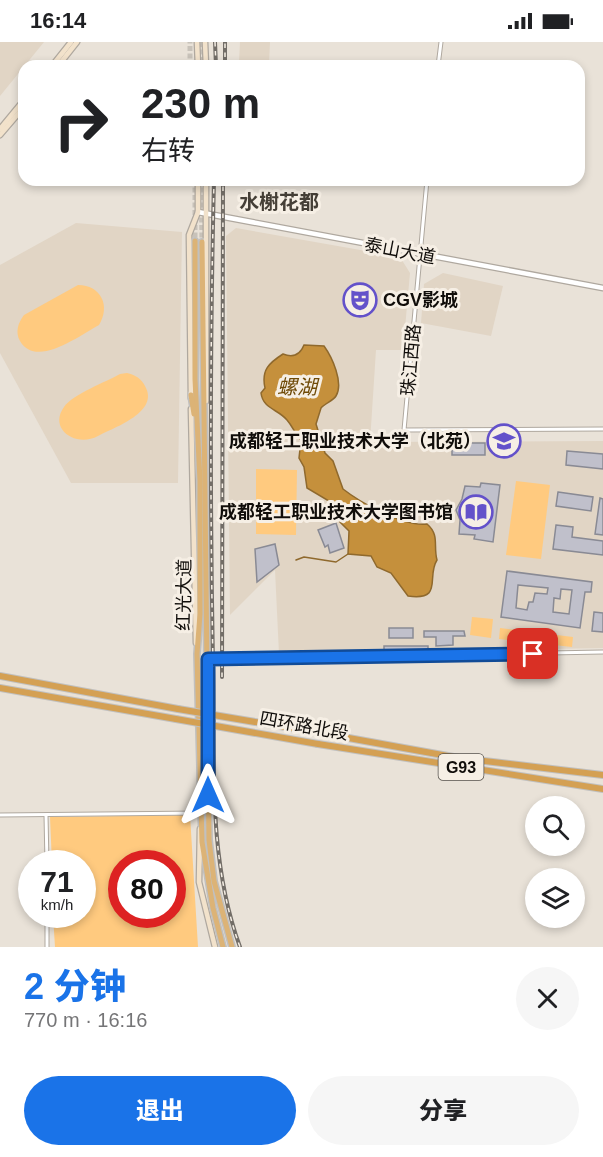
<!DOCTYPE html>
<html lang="zh">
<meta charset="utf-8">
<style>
:root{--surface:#fff;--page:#f6f6f6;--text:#202124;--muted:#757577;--accent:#1a73e8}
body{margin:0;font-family:Helvetica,"Noto Sans SC",sans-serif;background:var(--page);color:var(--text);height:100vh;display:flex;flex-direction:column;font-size:22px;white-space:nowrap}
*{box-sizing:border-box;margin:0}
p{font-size:20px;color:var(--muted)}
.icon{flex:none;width:33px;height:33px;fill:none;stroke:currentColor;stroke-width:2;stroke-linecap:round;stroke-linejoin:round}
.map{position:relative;height:905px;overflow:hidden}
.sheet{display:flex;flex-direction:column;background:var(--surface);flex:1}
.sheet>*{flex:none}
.guide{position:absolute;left:18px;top:18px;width:567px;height:126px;border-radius:18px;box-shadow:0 3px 9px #0003;background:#fff;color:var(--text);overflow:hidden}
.controls{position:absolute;left:525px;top:754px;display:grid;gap:12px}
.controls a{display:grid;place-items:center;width:60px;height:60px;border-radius:50%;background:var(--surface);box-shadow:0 3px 9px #0003;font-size:30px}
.speed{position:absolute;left:18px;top:808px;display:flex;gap:12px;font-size:30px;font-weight:700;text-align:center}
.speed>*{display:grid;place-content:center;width:78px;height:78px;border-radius:50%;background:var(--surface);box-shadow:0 3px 9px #0003;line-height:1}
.speed small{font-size:15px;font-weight:400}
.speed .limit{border:9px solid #d22;background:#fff;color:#111}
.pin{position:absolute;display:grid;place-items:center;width:51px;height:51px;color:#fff;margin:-26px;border-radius:12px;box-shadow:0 3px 9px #0006}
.me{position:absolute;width:66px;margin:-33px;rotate:0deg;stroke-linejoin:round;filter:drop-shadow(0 0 4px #0008)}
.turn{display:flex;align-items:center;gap:21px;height:126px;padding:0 24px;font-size:27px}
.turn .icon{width:78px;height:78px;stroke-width:2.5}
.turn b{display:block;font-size:42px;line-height:51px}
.round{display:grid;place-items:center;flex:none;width:63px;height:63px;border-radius:32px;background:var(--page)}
.headline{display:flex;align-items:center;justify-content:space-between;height:102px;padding:0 24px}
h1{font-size:36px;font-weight:800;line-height:45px;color:var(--accent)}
.cta{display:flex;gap:12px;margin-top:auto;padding:12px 24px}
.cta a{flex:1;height:69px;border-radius:36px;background:var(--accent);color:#fff;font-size:24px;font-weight:800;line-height:69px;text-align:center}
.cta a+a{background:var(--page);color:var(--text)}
.status{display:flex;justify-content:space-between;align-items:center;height:42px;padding:0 30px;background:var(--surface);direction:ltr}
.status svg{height:16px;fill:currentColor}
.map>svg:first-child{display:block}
</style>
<div class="status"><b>16:14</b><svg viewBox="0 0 49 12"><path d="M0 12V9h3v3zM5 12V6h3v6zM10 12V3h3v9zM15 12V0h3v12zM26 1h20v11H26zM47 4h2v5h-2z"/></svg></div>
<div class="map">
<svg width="603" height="905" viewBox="0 0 603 905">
<rect width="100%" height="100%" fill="#e9e2d8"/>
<g fill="#e1d5c5">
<path d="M0,0H44L0,54Z"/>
<path d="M240,0H270L269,22L239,21Z"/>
<path d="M76,181L182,190L178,441H71L0,311V223Z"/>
<path d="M236,186L400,215L410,231L403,308H376L370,400L603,399V606L279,612L275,528L230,573L226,194Z"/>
<path d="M443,231L503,244L491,294L421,281L424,242Z"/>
</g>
<g fill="#ffca7f" fill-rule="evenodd">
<path d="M78,243C101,243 111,264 99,283C80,293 36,327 20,299C15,290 18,281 24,273Z"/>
<path d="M127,331C135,333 141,336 145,344C160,370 115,385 98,394C76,406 48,387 64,365C73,352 106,340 120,332Z"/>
<path d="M256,427L297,428L296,493L256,492Z"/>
<path d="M516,439L550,443L541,517L506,513Z"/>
<path d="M472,575L493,577L491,596L470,593Z"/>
<path d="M500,586L573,595L572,605L499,597Z"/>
<path d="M190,773L198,905H55L53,873H82V822H52L50,775ZM122,822H172V873H122Z"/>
</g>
<path fill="#c5903c" stroke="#8f692d" stroke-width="1.5" d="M304,303L324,304C332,315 344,341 336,354C333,359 325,361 321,366L316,382L325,411L333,419L343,447C361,461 404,485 427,482C440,493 433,504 437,518C426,535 444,559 408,554L391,531L377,525L371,514L348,512L349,489L340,480L334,462L307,446L304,425L299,416L301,398C295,392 293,385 287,378C278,367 263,367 261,351L265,346C261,328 269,321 283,312C293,316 300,313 304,303Z"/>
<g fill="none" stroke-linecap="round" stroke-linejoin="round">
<path stroke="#8f692d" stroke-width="1.5" d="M296,518L304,515L336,520L348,512"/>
</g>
<g fill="#c0c0cb" stroke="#898a94" stroke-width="1.5" fill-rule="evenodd">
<rect x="452" y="401" width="33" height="12"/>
<path d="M567,409L603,412V427L566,423Z"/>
<path d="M481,441L500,443L493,500L474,497L475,493L459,492L460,478L456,468L462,457L465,444L480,445Z"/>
<path d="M558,450L593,455L591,469L556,464Z"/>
<path d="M600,456L603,457V493L595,492Z"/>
<path d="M336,481L344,506L330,511L328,503L325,505L318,488Z"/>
<path d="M556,483L573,485L572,495L603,499V513L553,507Z"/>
<path d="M275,502L279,523L257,540L255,507Z"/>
<path d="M507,529L592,540L591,550H585L580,586L501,575ZM518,543L548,546L547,552L535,551L533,560H529L527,568L516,566ZM561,547L572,548L569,572L553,570L554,556L560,557Z"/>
<path d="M594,570L603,571V590L592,589Z"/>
<rect x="389" y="586" width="24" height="10"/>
<path d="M424,589H464L465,594H453V603L436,604V595H424Z"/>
<path d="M384,604H428V609L384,610Z"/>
</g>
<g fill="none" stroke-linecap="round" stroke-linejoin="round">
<g stroke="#c8c2b9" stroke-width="5" stroke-dasharray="5 2.5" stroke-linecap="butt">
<path d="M201,0V24"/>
<path d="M190,24V0"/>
<path d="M195,138V199"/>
<path d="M201,138L202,200"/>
</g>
<defs>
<g id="minor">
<path d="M438,24L441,0"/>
<path d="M427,138L404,388L603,387"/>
<path d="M208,617L603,610"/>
<path d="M0,773L201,771"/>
<path d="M46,773L47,822"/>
<path d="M47,873V905"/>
</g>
<path id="tertiary" d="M198,170L603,246"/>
<g id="secondary">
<path d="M197,0L198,24"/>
<path d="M205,0L206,24"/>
<path d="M52,24L71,0"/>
<path d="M58,24L77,0"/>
<path d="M0,87L24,58"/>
<path d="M0,93L24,65"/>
<path d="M191,356L189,193L198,170V138"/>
<path d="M206,359V138"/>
<path d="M191,367L196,601"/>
<path d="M200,787L199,840L215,905"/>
</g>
<g id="trunk">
<path d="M195,199V337L200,439V572L197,612L202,800L213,866L223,905"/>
<path d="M202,200L209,798L214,839L232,905"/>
<path d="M191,353L194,372"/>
</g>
<g id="motorway">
<path d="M0,634L178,667"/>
<path d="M0,646L176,677"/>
<path d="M321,691L459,716L603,733"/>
<path d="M318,702L603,747"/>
</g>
</defs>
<use href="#minor" stroke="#afa89f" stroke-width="5"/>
<use href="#tertiary" stroke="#afa89f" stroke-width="7"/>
<use href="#secondary" stroke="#afa89f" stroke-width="7"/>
<use href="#trunk" stroke="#c1c0bf" stroke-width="8"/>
<use href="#motorway" stroke="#c1c0bf" stroke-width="8"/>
<use href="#minor" stroke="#fff" stroke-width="3"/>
<use href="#tertiary" stroke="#fff" stroke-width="4.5"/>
<use href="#secondary" stroke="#f2e2cb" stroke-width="4.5"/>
<use href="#trunk" stroke="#dcb376" stroke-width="5"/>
<use href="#motorway" stroke="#d4a053" stroke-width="6"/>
<defs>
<g id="rail">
<path d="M215,0L216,24"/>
<path d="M225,24V0"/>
<path d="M214,138C210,300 210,461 213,623C215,717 207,815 240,905"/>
<path d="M222,635L223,138"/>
</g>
</defs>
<use href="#rail" stroke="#726d67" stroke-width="4"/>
<use href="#rail" stroke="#f6efe5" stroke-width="1.5" stroke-dasharray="4.5" stroke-linecap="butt"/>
<defs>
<g id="motorway-bridge">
<path d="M178,667L321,691"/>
<path d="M176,677L318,702"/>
</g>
</defs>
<use href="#motorway-bridge" stroke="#c1c0bf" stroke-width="8" stroke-linecap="butt"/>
<use href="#motorway-bridge" stroke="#d4a053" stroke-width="6"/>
</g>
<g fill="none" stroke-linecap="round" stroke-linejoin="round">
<defs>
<path id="route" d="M208,753V617L533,612"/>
</defs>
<use href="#route" stroke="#114b97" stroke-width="15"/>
<use href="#route" stroke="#1a73e8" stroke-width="10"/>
</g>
<defs>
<symbol id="theatre-ring" viewBox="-11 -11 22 22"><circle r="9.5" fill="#f6efe5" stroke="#6351ca" stroke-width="1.5"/><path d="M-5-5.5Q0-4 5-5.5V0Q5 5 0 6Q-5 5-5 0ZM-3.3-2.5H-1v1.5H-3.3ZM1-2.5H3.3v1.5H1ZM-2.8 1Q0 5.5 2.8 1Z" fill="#6351ca"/></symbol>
<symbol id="university-ring" viewBox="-11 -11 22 22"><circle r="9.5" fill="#f6efe5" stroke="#6351ca" stroke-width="1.5"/><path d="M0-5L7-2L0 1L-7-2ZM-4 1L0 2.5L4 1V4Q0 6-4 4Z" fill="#6351ca"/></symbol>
<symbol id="library-ring" viewBox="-11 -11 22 22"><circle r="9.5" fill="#f6efe5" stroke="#6351ca" stroke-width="1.5"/><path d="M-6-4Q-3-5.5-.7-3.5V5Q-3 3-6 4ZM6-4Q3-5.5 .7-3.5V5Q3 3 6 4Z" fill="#6351ca"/></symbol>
</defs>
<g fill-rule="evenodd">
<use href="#theatre-ring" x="341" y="239" width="38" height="38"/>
<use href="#university-ring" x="485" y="380" width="38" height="38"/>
<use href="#library-ring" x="457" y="451" width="38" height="38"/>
</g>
<g text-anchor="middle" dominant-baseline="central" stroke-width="6" stroke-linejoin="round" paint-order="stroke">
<rect fill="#f6efe5" stroke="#55514c" stroke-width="1.5" x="438.5" y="712" width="45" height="26" rx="4.5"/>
<g font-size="16" font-weight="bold" fill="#100d0a">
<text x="461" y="725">G93</text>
</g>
<g font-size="18" fill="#100d0a" stroke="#f6efe5">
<text transform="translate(400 209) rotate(11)">泰山大道</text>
<text transform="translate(411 318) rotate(-85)">珠江西路</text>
<text transform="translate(184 553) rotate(-89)">红光大道</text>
<text transform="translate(304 684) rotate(10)">四环路北段</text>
</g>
<g font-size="18" font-weight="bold" fill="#100d0a" stroke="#f6efe5" text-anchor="end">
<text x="383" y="258" text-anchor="start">CGV影城</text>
<text x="481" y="399">成都轻工职业技术大学（北苑）</text>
<text x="453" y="470">成都轻工职业技术大学图书馆</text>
</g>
<g font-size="20" font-weight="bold" fill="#453f37" stroke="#f6efe5">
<text x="279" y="160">水榭花都</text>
</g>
<g font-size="20" font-style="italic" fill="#6f4a07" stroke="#f6efe5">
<text x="297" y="345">螺湖</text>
</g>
</g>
</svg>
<div class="controls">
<a><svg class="icon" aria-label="search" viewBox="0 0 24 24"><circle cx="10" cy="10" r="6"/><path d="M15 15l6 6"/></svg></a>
<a><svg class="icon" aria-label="layers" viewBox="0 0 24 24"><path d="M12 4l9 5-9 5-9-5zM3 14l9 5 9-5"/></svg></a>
</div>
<div class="speed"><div>71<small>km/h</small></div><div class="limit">80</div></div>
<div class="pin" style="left:533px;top:612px;background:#d93025"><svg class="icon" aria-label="arrive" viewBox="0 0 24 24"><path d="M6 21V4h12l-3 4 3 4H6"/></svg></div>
<svg class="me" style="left:208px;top:753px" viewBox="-20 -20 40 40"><path d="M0-17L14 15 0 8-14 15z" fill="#1a73e8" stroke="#fff" stroke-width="4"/></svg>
<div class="guide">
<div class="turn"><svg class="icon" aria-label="right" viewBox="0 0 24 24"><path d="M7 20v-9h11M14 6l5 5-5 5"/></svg><div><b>230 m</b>右转</div></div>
</div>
</div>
<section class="sheet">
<div class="headline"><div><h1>2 分钟</h1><p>770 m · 16:16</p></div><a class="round"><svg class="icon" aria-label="close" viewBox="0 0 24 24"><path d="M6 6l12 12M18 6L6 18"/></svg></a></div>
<div class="cta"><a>退出</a><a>分享</a></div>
</section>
